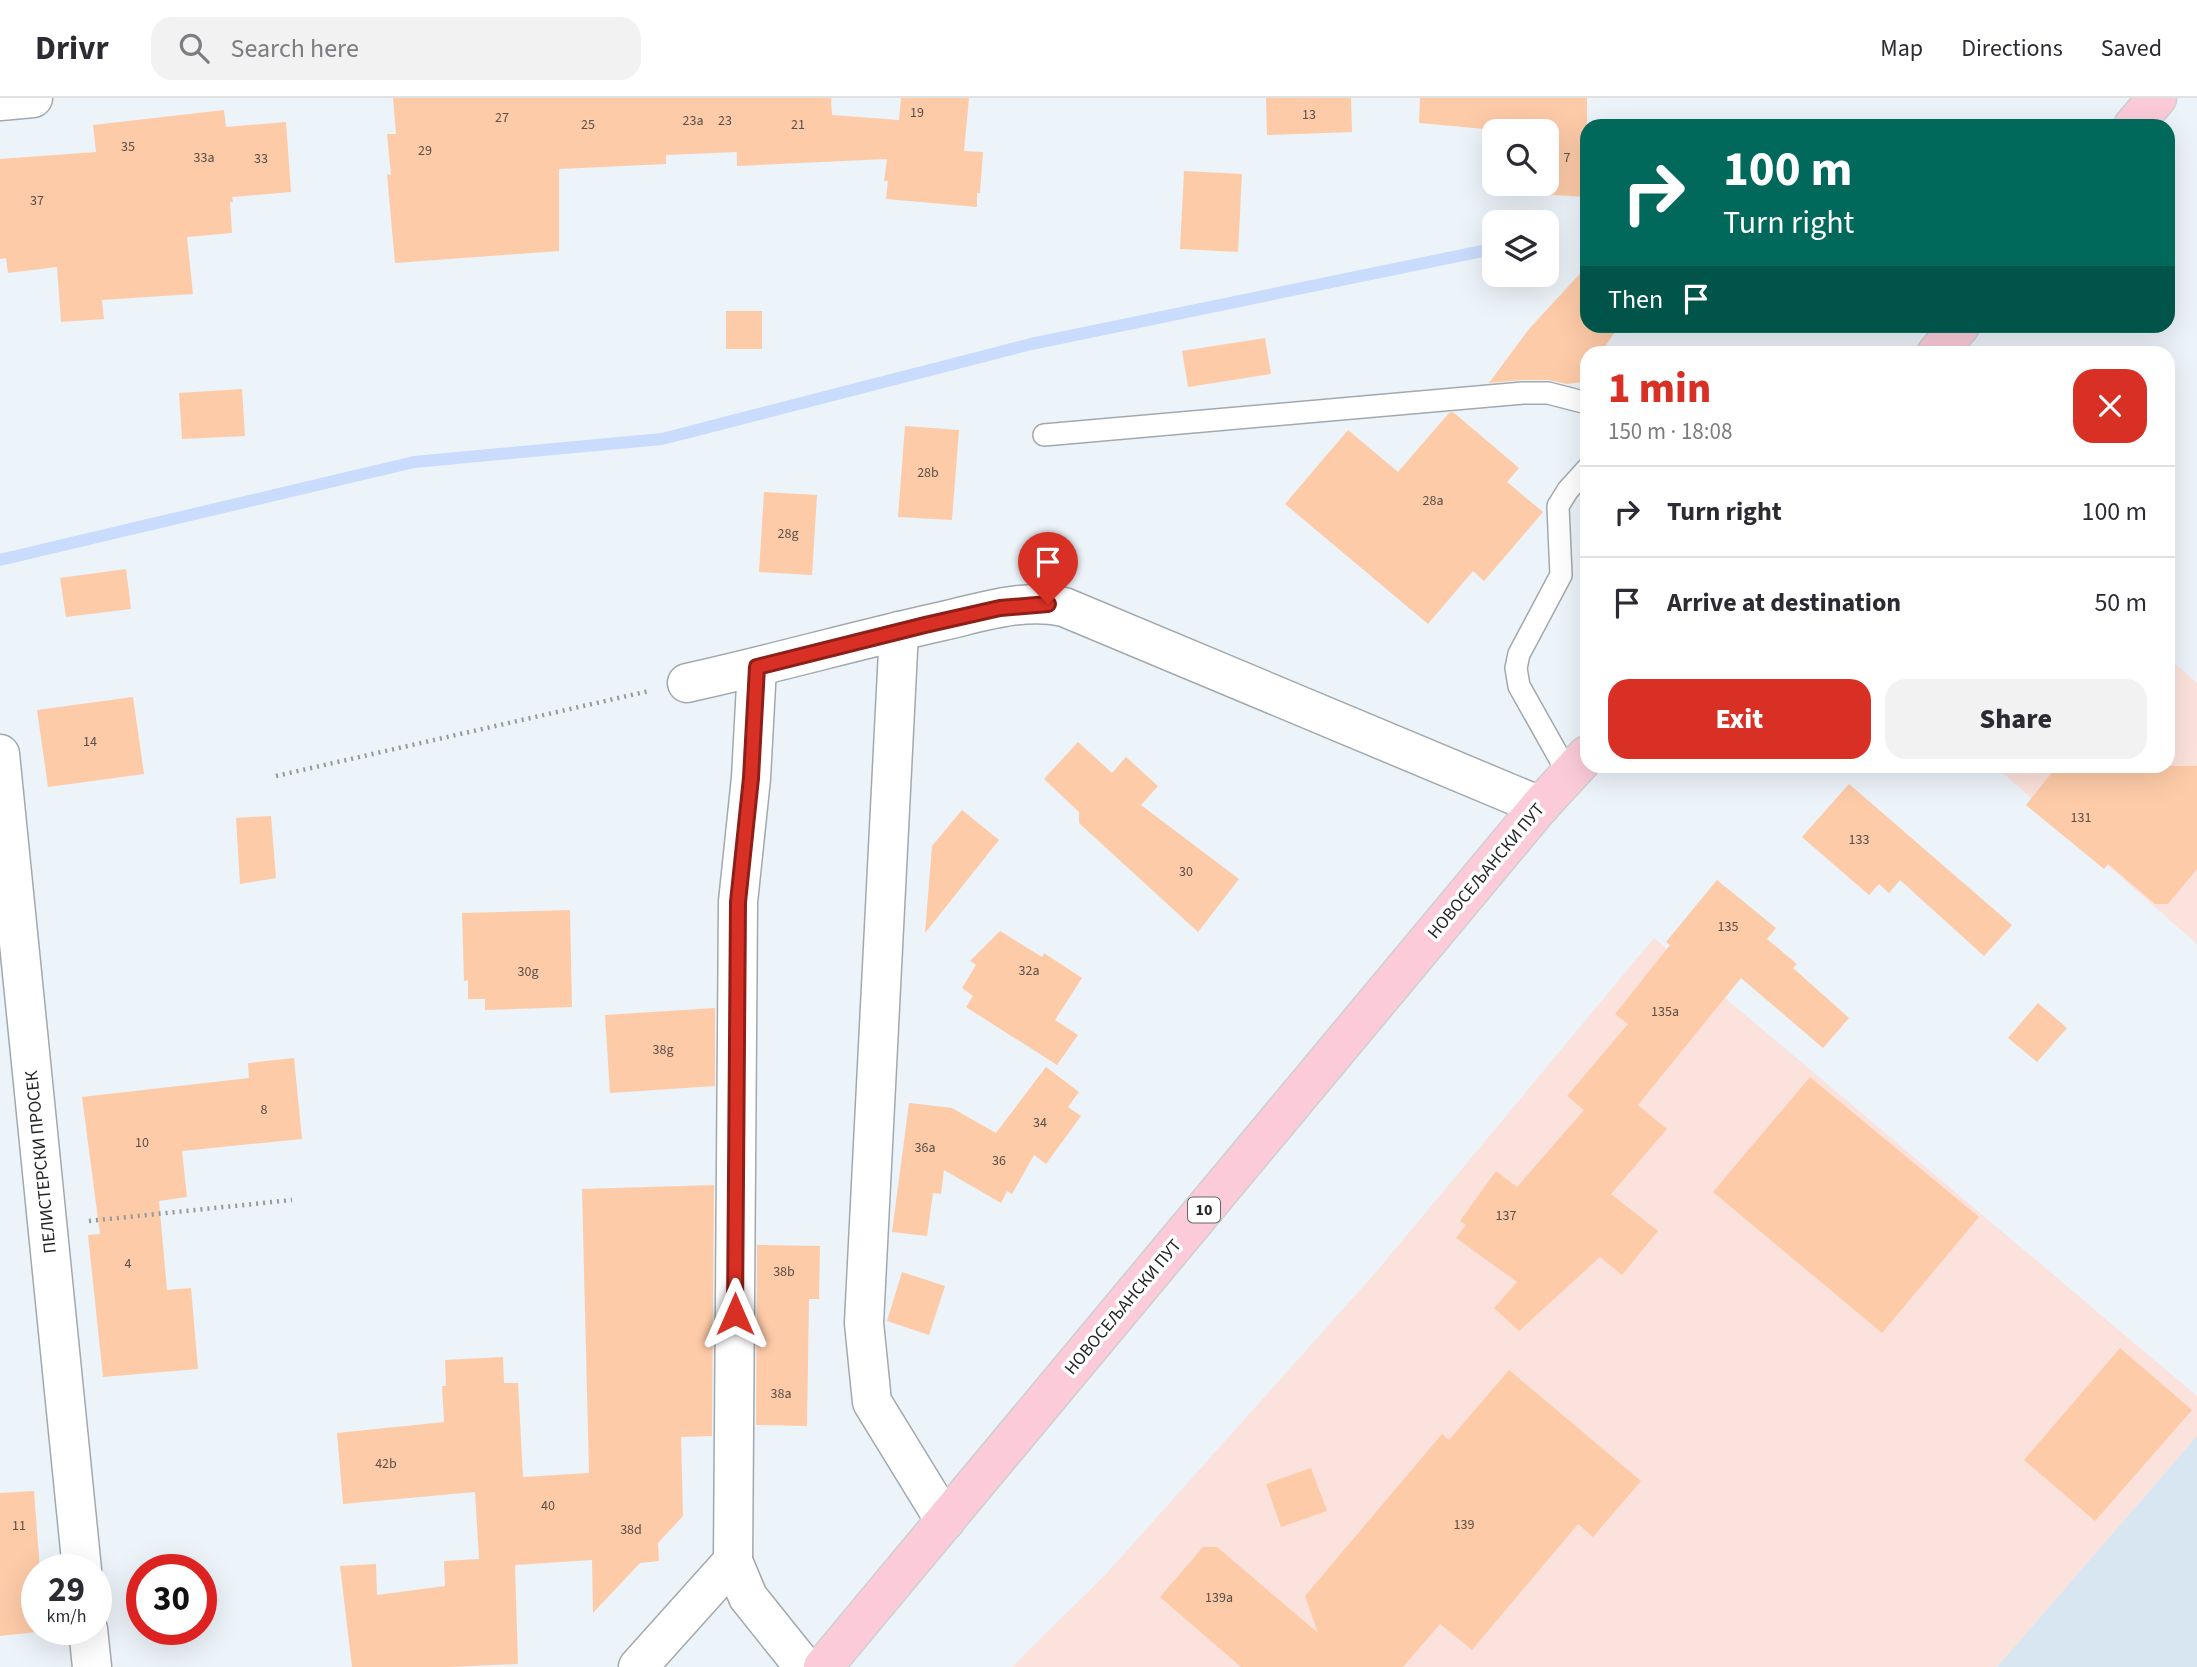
<!DOCTYPE html>
<meta charset="utf-8">
<style>
:root{--surface:#fff;--page:#f2f2f3;--text:#2b2b33;--muted:#7c7c81;--line:#e1e1e2;--accent:#d93025}
body{margin:0;font-family:"Source Sans 3",sans-serif;background:var(--page);color:var(--text);height:100vh;display:flex;flex-direction:column;font-size:26px;white-space:nowrap}
*{box-sizing:border-box;margin:0}
p{font-size:23px;color:var(--muted)}
.icon{flex:none;width:38px;height:38px;fill:none;stroke:currentColor;stroke-width:2;stroke-linecap:round;stroke-linejoin:round}
.map{position:relative;flex:1;overflow:hidden}
.side{position:absolute;left:1580px;top:248px;width:595px;height:427px;display:flex;flex-direction:column;background:var(--surface);border-radius:21px;box-shadow:0 7px 28px #0002}
.side>*{flex:none}
.hud{position:absolute;left:1580px;top:21px;width:595px;height:214px;border-radius:21px;box-shadow:0 7px 28px #0002;background:#00695c;color:#fff;overflow:hidden}
.tools{position:absolute;left:1482px;top:21px;display:grid;gap:14px}
.tools a{display:grid;place-items:center;width:77px;height:77px;border-radius:14px;background:var(--surface);box-shadow:0 7px 28px #0002;font-size:35px}
.speed{position:absolute;left:21px;top:1456px;display:flex;gap:14px;font-size:35px;font-weight:700;text-align:center}
.speed>*{display:grid;place-content:center;width:91px;height:91px;border-radius:50%;background:var(--surface);box-shadow:0 7px 28px #0002;line-height:1}
.speed small{font-size:18px;font-weight:400}
.speed .limit{border:10px solid #d22;background:#fff;color:#111}
.pin{position:absolute;display:grid;place-items:center;width:60px;height:60px;color:#fff;margin:-72px -30px;border-radius:50% 50% 50% 0;rotate:-45deg;box-shadow:0 0 7px #0007}
.pin .icon{rotate:45deg}
.me{position:absolute;width:77px;margin:-38px;rotate:0deg;stroke-linejoin:round;filter:drop-shadow(0 0 5px #0008)}
.turn{display:flex;align-items:center;gap:24px;height:147px;padding:0 28px;font-size:32px}
.turn .icon{width:91px;height:91px;stroke-width:2.5}
.turn b{display:block;font-size:49px;line-height:60px}
.then{display:flex;align-items:center;height:66px;padding:0 28px;background:#0003;gap:14px;font-size:26px}
.round{display:grid;place-items:center;flex:none;width:74px;height:74px;border-radius:21px;background:var(--page)}
.headline{display:flex;align-items:center;justify-content:space-between;height:119px;padding:0 28px}
h1{font-size:42px;font-weight:800;line-height:52px;color:var(--accent)}
.primary-button{display:flex;gap:14px;margin-top:auto;padding:14px 28px}
.primary-button a{flex:1;height:80px;border-radius:21px;background:var(--accent);color:#fff;font-size:28px;font-weight:800;line-height:80px;text-align:center}
.primary-button a+a{background:var(--page);color:var(--text)}
ul{padding:0;list-style:none}
li{display:flex;align-items:center;gap:21px;height:91px;padding:0 28px;border-top:2px solid var(--line)}
li div{flex:1}
li b{display:block;font-size:26px}
li em{font-style:normal}
header{display:flex;align-items:center;gap:42px;box-sizing:border-box;height:98px;padding:0 35px;background:var(--surface);border-bottom:2px solid var(--line)}
header strong{font-size:33px}
nav{display:flex;gap:38px;margin-inline-start:auto;font-size:24px}
.search{width:490px;height:63px;background:var(--page);display:flex;align-items:center;gap:18px;box-sizing:border-box;padding:0 24px;border-radius:21px;color:var(--muted);font-size:26px}
.map>svg:first-child{display:block}
</style>
<header>
<strong>Drivr</strong>
<div class="search"><svg class="icon" aria-label="search" viewBox="0 0 24 24"><circle cx="10" cy="10" r="6"/><path d="M15 15l6 6"/></svg>Search here</div>
<nav><a>Map</a><a>Directions</a><a>Saved</a></nav>
</header>
<div class="map">
<svg width="2197" height="1569" viewBox="0 0 2197 1569">
<rect width="100%" height="100%" fill="#ecf3f9"/>
<g fill="#fce2dc">
<path d="M2168,560L2197,585V846L1996,669L2168,668Z"/>
<path d="M1654,840L2197,1298V1338L1997,1569H1012L1106,1476L1377,1173Z"/>
</g>
<path fill="#d8e6f1" d="M2197,1338V1569H1997Z"/>
<g fill="none" stroke-linecap="round" stroke-linejoin="round">
<path stroke="#c9dcfd" stroke-width="12" d="M0,462L414,364L662,341L1031,246L1492,151"/>
</g>
<g fill="#fecba8">
<path d="M393,0H831L832,17L899,22L901,0H969L964,53L983,54L980,95H977V109L886,101L888,83H884L887,61L737,68V54L666,57V66L559,71V153L395,165L387,76L391,77L387,36H396Z"/>
<path d="M1266,0H1351L1352,34L1267,37Z"/>
<path d="M1420,0H1587V99L1537,96L1538,86H1547V33H1507L1419,25Z"/>
<path d="M224,12L226,29L286,24L291,94L232,99L233,104H230L232,135L187,139L193,196L102,202L104,221L61,224L57,169L8,175L6,160L0,161V61L96,54L93,27Z"/>
<path d="M1184,73L1242,76L1238,154L1180,151Z"/>
<path d="M1587,168V228H1619L1600,256H1587V275L1581,284L1567,286L1548,282H1523L1489,285L1529,231Z"/>
<rect x="726" y="213" width="36" height="38"/>
<path d="M1265,240L1271,276L1188,289L1182,253Z"/>
<path d="M242,291L245,338L182,341L179,295Z"/>
<path d="M1453,314L1519,370L1507,384L1543,414L1484,483L1473,473L1428,526L1285,406L1348,332L1398,374L1449,315Z"/>
<path d="M905,328L959,332L952,422L898,419Z"/>
<path d="M764,394L817,397L812,477L759,474Z"/>
<path d="M126,471L131,511L66,519L60,480Z"/>
<path d="M133,599L144,676L48,689L37,612Z"/>
<path d="M1078,644L1112,675L1126,659L1158,688L1141,707L1239,781L1198,834L1079,725V714L1044,681Z"/>
<path d="M2057,668H2197V771L2168,806H2155L2108,766L2104,771L2026,707Z"/>
<path d="M1849,686L2012,827L1984,858L1900,782L1889,795L1879,786L1869,797L1802,739Z"/>
<path d="M962,712L999,742L925,835L932,748Z"/>
<path d="M271,718L276,780L240,786L236,720Z"/>
<path d="M1717,782L1776,830L1767,841L1797,866L1793,870L1849,920L1823,950L1741,880L1638,1007L1667,1031L1611,1096L1658,1133L1622,1177L1600,1159L1519,1233L1494,1210L1517,1184L1456,1140L1466,1127L1460,1123L1496,1073L1517,1089L1584,1012L1567,998L1628,926L1615,916L1670,847L1666,844Z"/>
<path d="M570,812L572,909L485,912V901H468V882L464,883L462,815Z"/>
<path d="M1000,833L1042,859L1044,855L1082,880L1055,922L1078,937L1057,967L966,909L973,898L962,890L976,867L970,863Z"/>
<path d="M2038,905L2067,930L2037,964L2008,940Z"/>
<path d="M715,910V988L610,995L605,917Z"/>
<path d="M294,960L302,1041L182,1053L187,1099L159,1103L167,1192L191,1190L198,1271L103,1279L88,1137L100,1136L82,999L249,980L248,965Z"/>
<path d="M1046,969L1079,994L1068,1009L1081,1018L1046,1066L1034,1057L1012,1096L1007,1093L1001,1105L944,1072L941,1096L933,1095L927,1138L892,1134L909,1005L952,1010L996,1035Z"/>
<path d="M1810,979L1979,1119L1882,1235L1713,1094Z"/>
<path d="M714,1087L712,1338L681,1339L683,1418L658,1445L659,1463L640,1465L593,1515L592,1462L515,1467L518,1566L447,1569H352L340,1468L376,1466L377,1497L445,1488L444,1463L479,1461L475,1394L343,1406L337,1335L444,1324L442,1288H446L445,1262L503,1259L504,1285H518L523,1379L589,1375L582,1091Z"/>
<path d="M757,1147L820,1148L819,1201H809L807,1328L756,1327Z"/>
<path d="M902,1174L945,1188L929,1237L887,1223Z"/>
<path d="M2120,1250L2192,1312L2095,1423L2024,1362Z"/>
<path d="M1509,1272L1641,1383L1593,1439L1578,1426L1472,1552L1440,1526L1403,1569H1241L1160,1499L1203,1449H1217L1318,1535L1305,1498L1442,1336L1449,1342Z"/>
<path d="M1311,1370L1327,1413L1281,1429L1266,1386Z"/>
<path d="M34,1393L40,1472H37V1531H45L46,1533L0,1538V1395Z"/>
</g>
<g fill="none" stroke-linecap="round" stroke-linejoin="round">
<defs>
<g id="lane">
<path d="M1044,337L1523,295H1548L1587,305"/>
<path d="M1569,677L1519,588L1516,570L1519,556L1561,477L1558,408L1568,392L1587,371"/>
</g>
<g id="street">
<path d="M0,3L33,0"/>
<path d="M899,533L864,1225L872,1304L945,1423"/>
<path d="M687,585C773,566 857,542 943,523C982,514 1024,500 1064,509L1540,708"/>
<path d="M0,656L82,1472"/>
<path d="M733,1463L738,804L751,680L757,569"/>
<path d="M88,1531L92,1569"/>
<path d="M638,1569L733,1463L748,1499L804,1569"/>
</g>
<g id="primary">
<path d="M2133,28L2157,0"/>
<path d="M1936,256L1960,228"/>
<path d="M823,1569L1540,708L1587,657"/>
</g>
</defs>
<use href="#lane" stroke="#a2a9ae" stroke-width="24"/>
<use href="#street" stroke="#a2a9ae" stroke-width="41"/>
<use href="#primary" stroke="#cfcfd0" stroke-width="41"/>
<g stroke="#94999d" stroke-width="4.5" stroke-dasharray="2 5" stroke-linecap="butt">
<path d="M276,678L649,593"/>
<path d="M89,1123L292,1102"/>
</g>
<use href="#lane" stroke="#fff" stroke-width="21"/>
<use href="#street" stroke="#fff" stroke-width="38"/>
<use href="#primary" stroke="#fbcbd9" stroke-width="38"/>
</g>
<g fill="none" stroke-linecap="round" stroke-linejoin="round">
<defs>
<path id="route" d="M735,1216L738,804L751,680L757,569L925,527L1000,510L1048,506"/>
</defs>
<use href="#route" stroke="#8d1f18" stroke-width="18"/>
<use href="#route" stroke="#d93025" stroke-width="12"/>
</g>
<g text-anchor="middle" dominant-baseline="central" stroke-width="7" stroke-linejoin="round" paint-order="stroke">
<g font-size="14" fill="#5a4f49">
<text x="917" y="15">19</text>
<text x="1309" y="17">13</text>
<text x="502" y="20">27</text>
<text x="693" y="23">23a</text>
<text x="725" y="23">23</text>
<text x="588" y="27">25</text>
<text x="798" y="27">21</text>
<text x="128" y="49">35</text>
<text x="425" y="53">29</text>
<text x="204" y="60">33a</text>
<text x="1567" y="60">7</text>
<text x="261" y="61">33</text>
<text x="37" y="103">37</text>
<text x="928" y="375">28b</text>
<text x="1433" y="403">28a</text>
<text x="788" y="436">28g</text>
<text x="90" y="644">14</text>
<text x="2081" y="720">131</text>
<text x="1859" y="742">133</text>
<text x="1186" y="774">30</text>
<text x="1728" y="829">135</text>
<text x="1029" y="873">32a</text>
<text x="528" y="874">30g</text>
<text x="1665" y="914">135a</text>
<text x="663" y="952">38g</text>
<text x="264" y="1012">8</text>
<text x="1040" y="1025">34</text>
<text x="142" y="1045">10</text>
<text x="925" y="1050">36a</text>
<text x="999" y="1063">36</text>
<text x="1506" y="1118">137</text>
<text x="128" y="1166">4</text>
<text x="784" y="1174">38b</text>
<text x="781" y="1296">38a</text>
<text x="386" y="1366">42b</text>
<text x="548" y="1408">40</text>
<text x="1464" y="1427">139</text>
<text x="19" y="1428">11</text>
<text x="631" y="1432">38d</text>
<text x="1219" y="1500">139a</text>
</g>
<rect fill="#fff" stroke="#666769" stroke-width="2" x="1188" y="1099.5" width="32" height="25" rx="5"/>
<g font-size="16" font-weight="bold" fill="#242629">
<text x="1204" y="1112">10</text>
</g>
<g font-size="18" fill="#242629" stroke="#fff">
<text transform="translate(1486 773) rotate(-50)">НОВОСЕЉАНСКИ ПУТ</text>
<text transform="translate(41 1064) rotate(-96)">ПЕЛИСТЕРСКИ ПРОСЕК</text>
<text transform="translate(1123 1209) rotate(-50)">НОВОСЕЉАНСКИ ПУТ</text>
</g>
</g>
</svg>
<div class="tools">
<a><svg class="icon" aria-label="search" viewBox="0 0 24 24"><circle cx="10" cy="10" r="6"/><path d="M15 15l6 6"/></svg></a>
<a><svg class="icon" aria-label="layers" viewBox="0 0 24 24"><path d="M12 4l9 5-9 5-9-5zM3 14l9 5 9-5"/></svg></a>
</div>
<div class="speed"><div>29<small>km/h</small></div><div class="limit">30</div></div>
<div class="pin" style="left:1048px;top:506px;background:#d93025"><svg class="icon" aria-label="arrive" viewBox="0 0 24 24"><path d="M6 21V4h12l-3 4 3 4H6"/></svg></div>
<svg class="me" style="left:735px;top:1216px" viewBox="-20 -20 40 40"><path d="M0-17L14 15 0 8-14 15z" fill="#d93025" stroke="#fff" stroke-width="4"/></svg>
<div class="hud">
<div class="turn"><svg class="icon" aria-label="right" viewBox="0 0 24 24"><path d="M7 20v-9h11M14 6l5 5-5 5"/></svg><div><b>100 m</b>Turn right</div></div>
<div class="then">Then<svg class="icon" aria-label="arrive" viewBox="0 0 24 24"><path d="M6 21V4h12l-3 4 3 4H6"/></svg></div>
</div>
<section class="side">
<div class="headline"><div><h1>1 min</h1><p>150 m · 18:08</p></div><a class="round" style="background:#d93025;color:#fff"><svg class="icon" aria-label="close" viewBox="0 0 24 24"><path d="M6 6l12 12M18 6L6 18"/></svg></a></div>
<ul>
<li><svg class="icon" aria-label="right" viewBox="0 0 24 24"><path d="M7 20v-9h11M14 6l5 5-5 5"/></svg><div><b>Turn right</b></div><em>100 m</em></li>
<li><svg class="icon" aria-label="arrive" viewBox="0 0 24 24"><path d="M6 21V4h12l-3 4 3 4H6"/></svg><div><b>Arrive at destination</b></div><em>50 m</em></li>
</ul>
<div class="primary-button"><a>Exit</a><a>Share</a></div>
</section>
</div>
